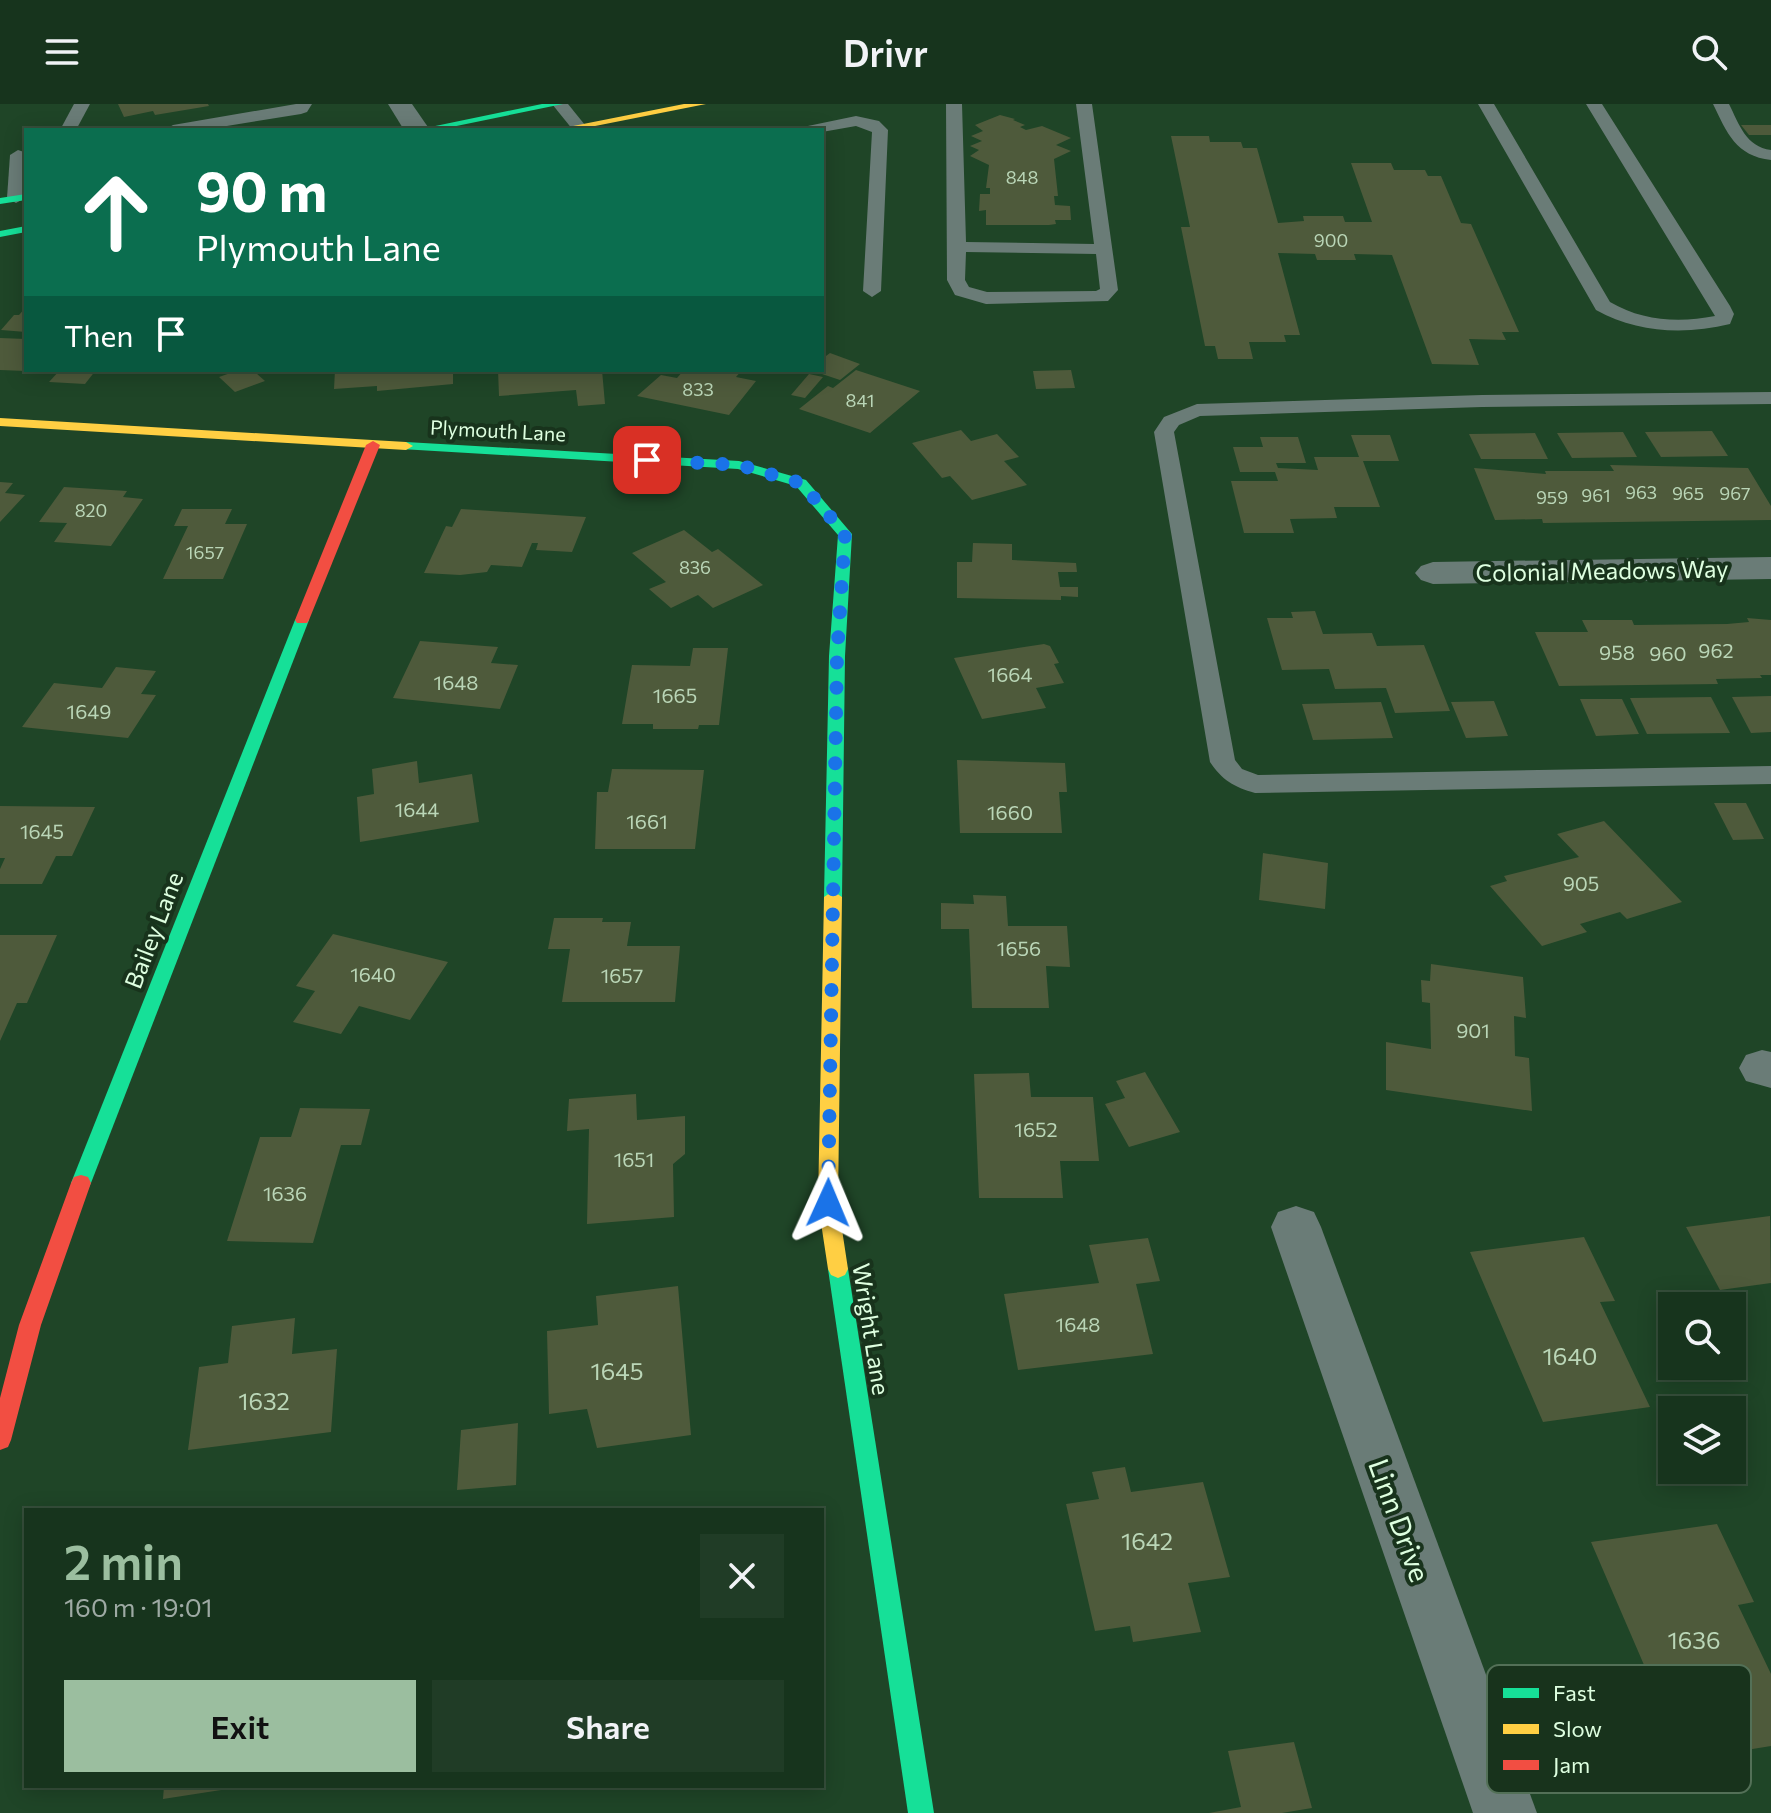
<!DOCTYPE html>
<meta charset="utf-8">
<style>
:root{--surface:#17341d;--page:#203c26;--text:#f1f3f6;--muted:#9eaaa4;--line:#364f3b;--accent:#9bbe9f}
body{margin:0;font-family:Commissioner,sans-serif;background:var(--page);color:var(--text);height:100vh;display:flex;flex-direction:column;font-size:30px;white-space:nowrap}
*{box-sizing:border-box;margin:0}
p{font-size:26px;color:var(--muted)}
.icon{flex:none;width:44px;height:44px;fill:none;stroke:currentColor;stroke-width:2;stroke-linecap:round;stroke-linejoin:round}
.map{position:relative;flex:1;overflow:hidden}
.side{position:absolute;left:24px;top:1404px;width:800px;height:280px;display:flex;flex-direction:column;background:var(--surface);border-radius:0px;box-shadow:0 4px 20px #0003,0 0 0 2px var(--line)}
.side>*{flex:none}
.guide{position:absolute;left:24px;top:24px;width:800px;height:244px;border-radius:0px;box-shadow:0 4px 20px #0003,0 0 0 2px var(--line);background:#0b6e4f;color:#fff;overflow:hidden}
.fabs{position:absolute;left:1658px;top:1188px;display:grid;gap:16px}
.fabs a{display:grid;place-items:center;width:88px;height:88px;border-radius:0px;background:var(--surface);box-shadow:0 4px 20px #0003,0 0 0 2px var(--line);font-size:40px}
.pin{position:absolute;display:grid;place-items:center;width:68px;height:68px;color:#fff;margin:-34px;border-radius:16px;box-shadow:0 4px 12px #0006}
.me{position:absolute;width:88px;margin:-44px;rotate:1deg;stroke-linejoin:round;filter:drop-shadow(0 0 6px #0008)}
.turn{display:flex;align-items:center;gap:28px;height:168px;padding:0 40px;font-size:36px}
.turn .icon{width:104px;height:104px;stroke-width:2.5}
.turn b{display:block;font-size:56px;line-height:68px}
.then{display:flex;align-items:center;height:76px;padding:0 40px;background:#0003;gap:16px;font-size:30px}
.round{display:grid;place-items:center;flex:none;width:84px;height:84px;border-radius:0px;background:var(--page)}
.head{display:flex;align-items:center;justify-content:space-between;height:136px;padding:0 40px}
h1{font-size:48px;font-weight:600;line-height:60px;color:var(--accent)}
.action{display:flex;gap:16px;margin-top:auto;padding:16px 40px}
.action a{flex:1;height:92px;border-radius:0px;background:var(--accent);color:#111;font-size:32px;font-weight:600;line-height:92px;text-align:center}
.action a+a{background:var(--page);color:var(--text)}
header{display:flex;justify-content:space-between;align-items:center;height:104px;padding:0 40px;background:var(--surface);font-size:36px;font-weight:600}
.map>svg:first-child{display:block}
</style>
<header><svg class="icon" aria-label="menu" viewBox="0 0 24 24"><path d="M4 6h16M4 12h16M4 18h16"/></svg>Drivr<svg class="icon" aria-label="search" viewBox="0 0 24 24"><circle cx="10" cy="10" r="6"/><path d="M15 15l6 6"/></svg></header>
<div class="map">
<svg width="1771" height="1709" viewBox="0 0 1771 1709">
<rect width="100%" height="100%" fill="#1f4527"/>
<g fill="#4e5a3b">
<path d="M118,0H208L209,2L155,11L153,7L124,13Z"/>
<path d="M1000,11L1015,15L1013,16L1025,21L1020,23L1026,26L1042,22L1071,34L1056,41L1071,47L1054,55L1058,92H1054L1055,101L1070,102L1071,116H1055L1056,120L1049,121H986V106L979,107L980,90H990V84H986L989,61L970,52L979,46L970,42L982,37L971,32L983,27L975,21Z"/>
<path d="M1741,21H1771V31H1749Z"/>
<path d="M1171,32H1209L1210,38H1241L1243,44H1257L1278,119L1304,117L1303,112H1343L1345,118H1372L1351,59H1391L1394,66H1425L1428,72H1441L1461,119L1471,120L1519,228H1502L1506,236L1469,235L1479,261L1432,260L1392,151L1354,150L1356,156H1317L1315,150L1278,149L1300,231H1284L1286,238H1249L1253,255H1218L1215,242H1205L1181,123H1190Z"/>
<path d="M26,203V228L1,226L14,211H19Z"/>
<path d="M0,234L26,235V267L0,266Z"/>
<path d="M830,249L860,260L840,276L813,267L822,266V255Z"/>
<path d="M60,266H96L85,280L49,278Z"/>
<path d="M239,266H263L256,269L265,277L235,288L219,273Z"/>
<path d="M335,266H453V280L377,287V282L334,285Z"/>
<path d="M498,266H602L605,300L578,302L576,286L499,292Z"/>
<path d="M684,266H742L736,273L756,277L729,311L637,292L661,271L677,274Z"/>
<path d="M856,266L920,287L870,329L799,305L828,282L833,284Z"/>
<path d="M1071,266L1075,284L1036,285L1033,267Z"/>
<path d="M809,270L823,273L805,294L791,291Z"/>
<path d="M961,326L971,337L997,330L1019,353L1004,357L1027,381L972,396L950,372L942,374L912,339Z"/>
<path d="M1712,327L1728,352L1661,353L1645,328Z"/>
<path d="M1623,328L1637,353L1572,354L1557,329Z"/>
<path d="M1535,329L1548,355H1481L1469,330Z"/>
<path d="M1351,331H1390L1399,357H1363L1380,403H1334L1337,414L1290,415L1294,429H1244L1231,377H1278L1275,368H1240L1233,343H1263L1260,333H1298L1306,359H1276L1278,364L1318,366L1314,353H1359Z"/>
<path d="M1610,361L1748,364L1771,402V416L1543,419L1542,415L1495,416L1474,364L1546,370L1545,367H1614Z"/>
<path d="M0,378L13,379L5,389L25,391L0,418Z"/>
<path d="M64,383L127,387L123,393L143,395L111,442L54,438L67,419L39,418Z"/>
<path d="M182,405H232L225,420H247L223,475H163L188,422H174Z"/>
<path d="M461,405L586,413L572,448L536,446L538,439H532L522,463L491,461L487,468L460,471L424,469L446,422L452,423Z"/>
<path d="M684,426L712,448L718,445L763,481L713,504L698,491L671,504L649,485L666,478L632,449Z"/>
<path d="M973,439L1012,440V456L1076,459L1077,468H1058L1060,483H1078V493L1061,492V496L957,494V458H972Z"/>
<path d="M1315,507L1323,530L1372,529L1377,542L1424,541L1450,607L1395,609L1386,584L1335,585L1329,565L1282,566L1267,514H1293L1291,508Z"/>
<path d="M1747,514L1771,516V571H1760L1762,574L1716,575L1718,580L1559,582L1535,528H1588L1582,516H1632L1634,521L1727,520L1749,518Z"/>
<path d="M420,537L498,543L491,559L518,561L500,605L393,594Z"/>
<path d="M1044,540L1050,542L1059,559L1054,560L1064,579L1036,584L1046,604L982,615L954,554Z"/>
<path d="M693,544H728L719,621H699L698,625H653V620H622L632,561L690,562Z"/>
<path d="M116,563L156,567L141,590L156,591L128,634L22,623L54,579L102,584Z"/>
<path d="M1771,592V628L1751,629L1732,593Z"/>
<path d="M1711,593L1730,629L1647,630L1630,594Z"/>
<path d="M1580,595H1622L1639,630L1596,632Z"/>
<path d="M1494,597L1508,632L1466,634L1451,598Z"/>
<path d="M1381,598L1393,634L1313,636L1302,600Z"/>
<path d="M957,656L1065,659L1067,688H1059L1062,729H960Z"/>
<path d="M417,657L419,679L472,670L479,718L360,738L357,693L374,690L372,665Z"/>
<path d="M612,665L704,666L695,745H595L597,688H608Z"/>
<path d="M1714,699H1746L1764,735L1733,736Z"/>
<path d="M0,702L95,703L72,752H56L42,780H0V765L5,754H0Z"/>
<path d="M1604,717L1682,798L1627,815L1620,808L1580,820L1587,828L1542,842L1490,782L1507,777L1504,772L1579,753L1557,730Z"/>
<path d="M1263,749L1328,759L1325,805L1259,796Z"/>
<path d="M973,791L1006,792L1008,822H1067L1070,863L1046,862L1049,904H972L969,825H941V799L974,800Z"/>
<path d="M554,814H603L602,818H631L627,842H680L675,898H562L570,845H548Z"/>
<path d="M333,830L448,858L410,916L359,902L341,930L293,918L315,887L296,882Z"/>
<path d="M0,831H57L27,899H17L0,937Z"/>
<path d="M1431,860L1523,873L1526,914L1514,912L1515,952L1529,954L1532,1007L1386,986V938L1431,945L1430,899L1422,898L1421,876L1430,877Z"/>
<path d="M1145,968L1180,1028L1129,1043L1105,1000L1125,994L1116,977Z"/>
<path d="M1029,969L1031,993H1093L1099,1057H1060L1063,1094H979L974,970Z"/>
<path d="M636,990L637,1016L685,1012V1050L673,1060L674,1113L587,1120L589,1025L567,1027L569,995Z"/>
<path d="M300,1004L370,1005L361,1041H341L313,1139L227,1137L260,1033H291Z"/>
<path d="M1770,1112L1771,1179L1720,1186L1686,1123Z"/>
<path d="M1584,1133L1615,1197L1600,1198L1650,1303L1543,1318L1470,1148Z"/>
<path d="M1148,1134L1160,1177L1136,1180L1153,1250L1018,1266L1004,1190L1099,1179L1089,1141Z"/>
<path d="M678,1182L691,1331L597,1344L587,1305L549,1310L547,1227L598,1221L596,1192Z"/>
<path d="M295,1214L292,1250L337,1245L331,1328L188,1346L199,1263L228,1259L232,1222Z"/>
<path d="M518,1319L516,1381L457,1386L461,1326Z"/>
<path d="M1125,1363L1131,1388L1203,1378L1230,1473L1188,1479L1201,1528L1133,1538L1130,1522L1095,1527L1066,1400L1099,1395L1092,1368Z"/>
<path d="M1717,1420L1754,1498L1738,1501L1771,1570V1642L1685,1656L1591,1438Z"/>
<path d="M1294,1638L1312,1704L1282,1709H1209L1241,1703L1228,1647Z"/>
<path d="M164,1682H234V1684L163,1695Z"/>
</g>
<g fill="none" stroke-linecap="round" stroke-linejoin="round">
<g fill="#6a7c77" fill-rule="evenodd">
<path d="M74,0H90L76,26H60Z"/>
<path d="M296,0H312L307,8L301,10L202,26H165L173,21Z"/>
<path d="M552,0H568L589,26H573Z"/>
<path d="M946,0H962L966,138L1094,140L1076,0H1092L1118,186L1108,197L986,200L955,191L947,176ZM966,148L1096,150L1100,185L1096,187L987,188L969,183L965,176Z"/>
<path d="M1478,0H1494L1610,198C1642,217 1679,219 1715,212L1586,0H1602L1730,202L1734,210L1730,220C1685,231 1637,229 1596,206Z"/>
<path d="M1713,0H1729C1739,20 1746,43 1771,46V56C1736,52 1727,29 1713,0Z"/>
<path d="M856,12L879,17L888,26L881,187L872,193L863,187L872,28L856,22L822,28L801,26L803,23Z"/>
<path d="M18,46L24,48L25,94L16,99L7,94L10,51Z"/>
<path d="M1771,288V300L1482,303L1200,312L1179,321L1174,328L1235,656L1242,665L1258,671L1771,662V680L1255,689C1234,683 1222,676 1210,658L1154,328L1164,313L1197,300L1482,291Z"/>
</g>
<g fill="#6a7c77" fill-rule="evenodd">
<path d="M388,0H412L430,26H404Z"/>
<path d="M1771,453V475L1433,480L1421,476L1415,469L1421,462L1433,458Z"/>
<path d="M1762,946L1771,948V984L1746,977L1739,964L1746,951Z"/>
<path d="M1296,1102L1314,1108L1321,1123L1537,1709H1473L1271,1123L1278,1108Z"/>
</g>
<g fill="#16e098" fill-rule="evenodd">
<path d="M542,0H563L437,26H416Z"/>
<path d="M26,90V96L0,100V94Z"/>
<path d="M26,122V128L0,133V127Z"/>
<path d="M406,338L739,357L806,376L852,430L845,552L842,793L839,797L833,799L824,793L829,552L838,431L796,382L738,365L401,345L399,342Z"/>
<path d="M302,511L309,516L91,1079L88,1085L81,1087L74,1085L71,1079L295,516Z"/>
<path d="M838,1156L845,1159L848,1165L934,1709H908L828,1165L831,1159Z"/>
</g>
<g fill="#ffcf43" fill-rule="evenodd">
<path d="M684,0H706L575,26H553Z"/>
<path d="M0,314L406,338L413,342L406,346L0,322Z"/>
<path d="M833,787L842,793L838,1099L848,1165L845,1171L838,1174L831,1171L828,1165L818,1099L824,793Z"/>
</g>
<g fill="#f24e42" fill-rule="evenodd">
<path d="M373,337L380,341L309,516L307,519H297L295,516L366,341Z"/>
<path d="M81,1071L88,1073L91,1079L41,1221L11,1336L8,1343L0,1346V1294L19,1221L71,1079L74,1073Z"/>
</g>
</g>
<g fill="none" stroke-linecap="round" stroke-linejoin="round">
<path stroke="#1a73e8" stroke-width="14" stroke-dasharray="0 25.2" d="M647,356L739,361L801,379L845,430L837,552L828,1099"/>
</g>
<g text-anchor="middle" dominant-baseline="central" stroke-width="8" stroke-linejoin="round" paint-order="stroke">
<g font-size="18" fill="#bad6b7">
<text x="1022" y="73">848</text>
<text x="1331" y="136">900</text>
<text x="698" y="285">833</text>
<text x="860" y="296">841</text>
<text x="1641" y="388">963</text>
<text x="1688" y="389">965</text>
<text x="1735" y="389">967</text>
<text x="1596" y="391">961</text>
<text x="1552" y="393">959</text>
<text x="91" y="406">820</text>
<text x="205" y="448">1657</text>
<text x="695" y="463">836</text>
</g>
<g font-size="20" fill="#deffe0" stroke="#18331c">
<text transform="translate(498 326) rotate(3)">Plymouth Lane</text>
</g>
<g font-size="20" fill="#bad6b7">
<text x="1716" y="546">962</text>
<text x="1617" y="548">958</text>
<text x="1668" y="549">960</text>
<text x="1010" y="570">1664</text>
<text x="456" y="578">1648</text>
<text x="675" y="591">1665</text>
<text x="89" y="607">1649</text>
<text x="417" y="705">1644</text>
<text x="1010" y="708">1660</text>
<text x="647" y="717">1661</text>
<text x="42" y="727">1645</text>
<text x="1581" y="779">905</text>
<text x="1019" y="844">1656</text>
<text x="373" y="870">1640</text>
<text x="622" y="871">1657</text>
<text x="1473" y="926">901</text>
<text x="1036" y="1025">1652</text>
<text x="634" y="1055">1651</text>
<text x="285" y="1089">1636</text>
<text x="1078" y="1220">1648</text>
</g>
<g font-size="24" fill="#deffe0" stroke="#18331c">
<text transform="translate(1602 466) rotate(-1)">Colonial Meadows Way</text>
<text transform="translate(153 826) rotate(-69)">Bailey Lane</text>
<text transform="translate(872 1225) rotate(81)">Wright Lane</text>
</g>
<g font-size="24" fill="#bad6b7">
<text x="1570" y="1251">1640</text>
<text x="617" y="1266">1645</text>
<text x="264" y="1296">1632</text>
<text x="1147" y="1436">1642</text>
<text x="1694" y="1535">1636</text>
</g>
<g font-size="28" fill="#deffe0" stroke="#18331c">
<text transform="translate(1400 1416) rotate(70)">Linn Drive</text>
</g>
</g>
<rect x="1487" y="1561" width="264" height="128" rx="12" fill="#18331c" stroke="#537057" stroke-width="2"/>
<rect x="1503" y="1584" width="36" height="10" fill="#16e098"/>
<rect x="1503" y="1620" width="36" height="10" fill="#ffcf43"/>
<rect x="1503" y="1656" width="36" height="10" fill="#f24e42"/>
<g font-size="22" fill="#deffe0">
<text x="1553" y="1597">Fast</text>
<text x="1553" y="1633">Slow</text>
<text x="1553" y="1669">Jam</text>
</g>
</svg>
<div class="fabs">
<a><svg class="icon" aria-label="search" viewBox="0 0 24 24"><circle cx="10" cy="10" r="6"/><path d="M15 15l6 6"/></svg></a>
<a><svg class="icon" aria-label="layers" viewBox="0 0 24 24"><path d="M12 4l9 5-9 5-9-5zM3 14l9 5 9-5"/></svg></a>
</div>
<div class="pin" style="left:647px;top:356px;background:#d93025"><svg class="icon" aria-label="arrive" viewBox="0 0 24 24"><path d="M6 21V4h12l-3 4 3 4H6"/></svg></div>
<svg class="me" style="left:828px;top:1099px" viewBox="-20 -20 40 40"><path d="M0-17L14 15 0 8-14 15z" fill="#1a73e8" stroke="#fff" stroke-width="4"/></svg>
<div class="guide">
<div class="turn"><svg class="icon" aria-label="ahead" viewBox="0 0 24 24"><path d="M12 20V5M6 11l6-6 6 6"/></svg><div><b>90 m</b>Plymouth Lane</div></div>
<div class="then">Then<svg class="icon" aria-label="arrive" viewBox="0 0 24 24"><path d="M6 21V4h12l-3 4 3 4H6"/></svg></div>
</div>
<section class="side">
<div class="head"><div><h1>2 min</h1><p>160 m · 19:01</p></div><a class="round"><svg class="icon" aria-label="close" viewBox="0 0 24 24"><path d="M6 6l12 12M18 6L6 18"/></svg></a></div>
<div class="action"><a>Exit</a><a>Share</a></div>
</section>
</div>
